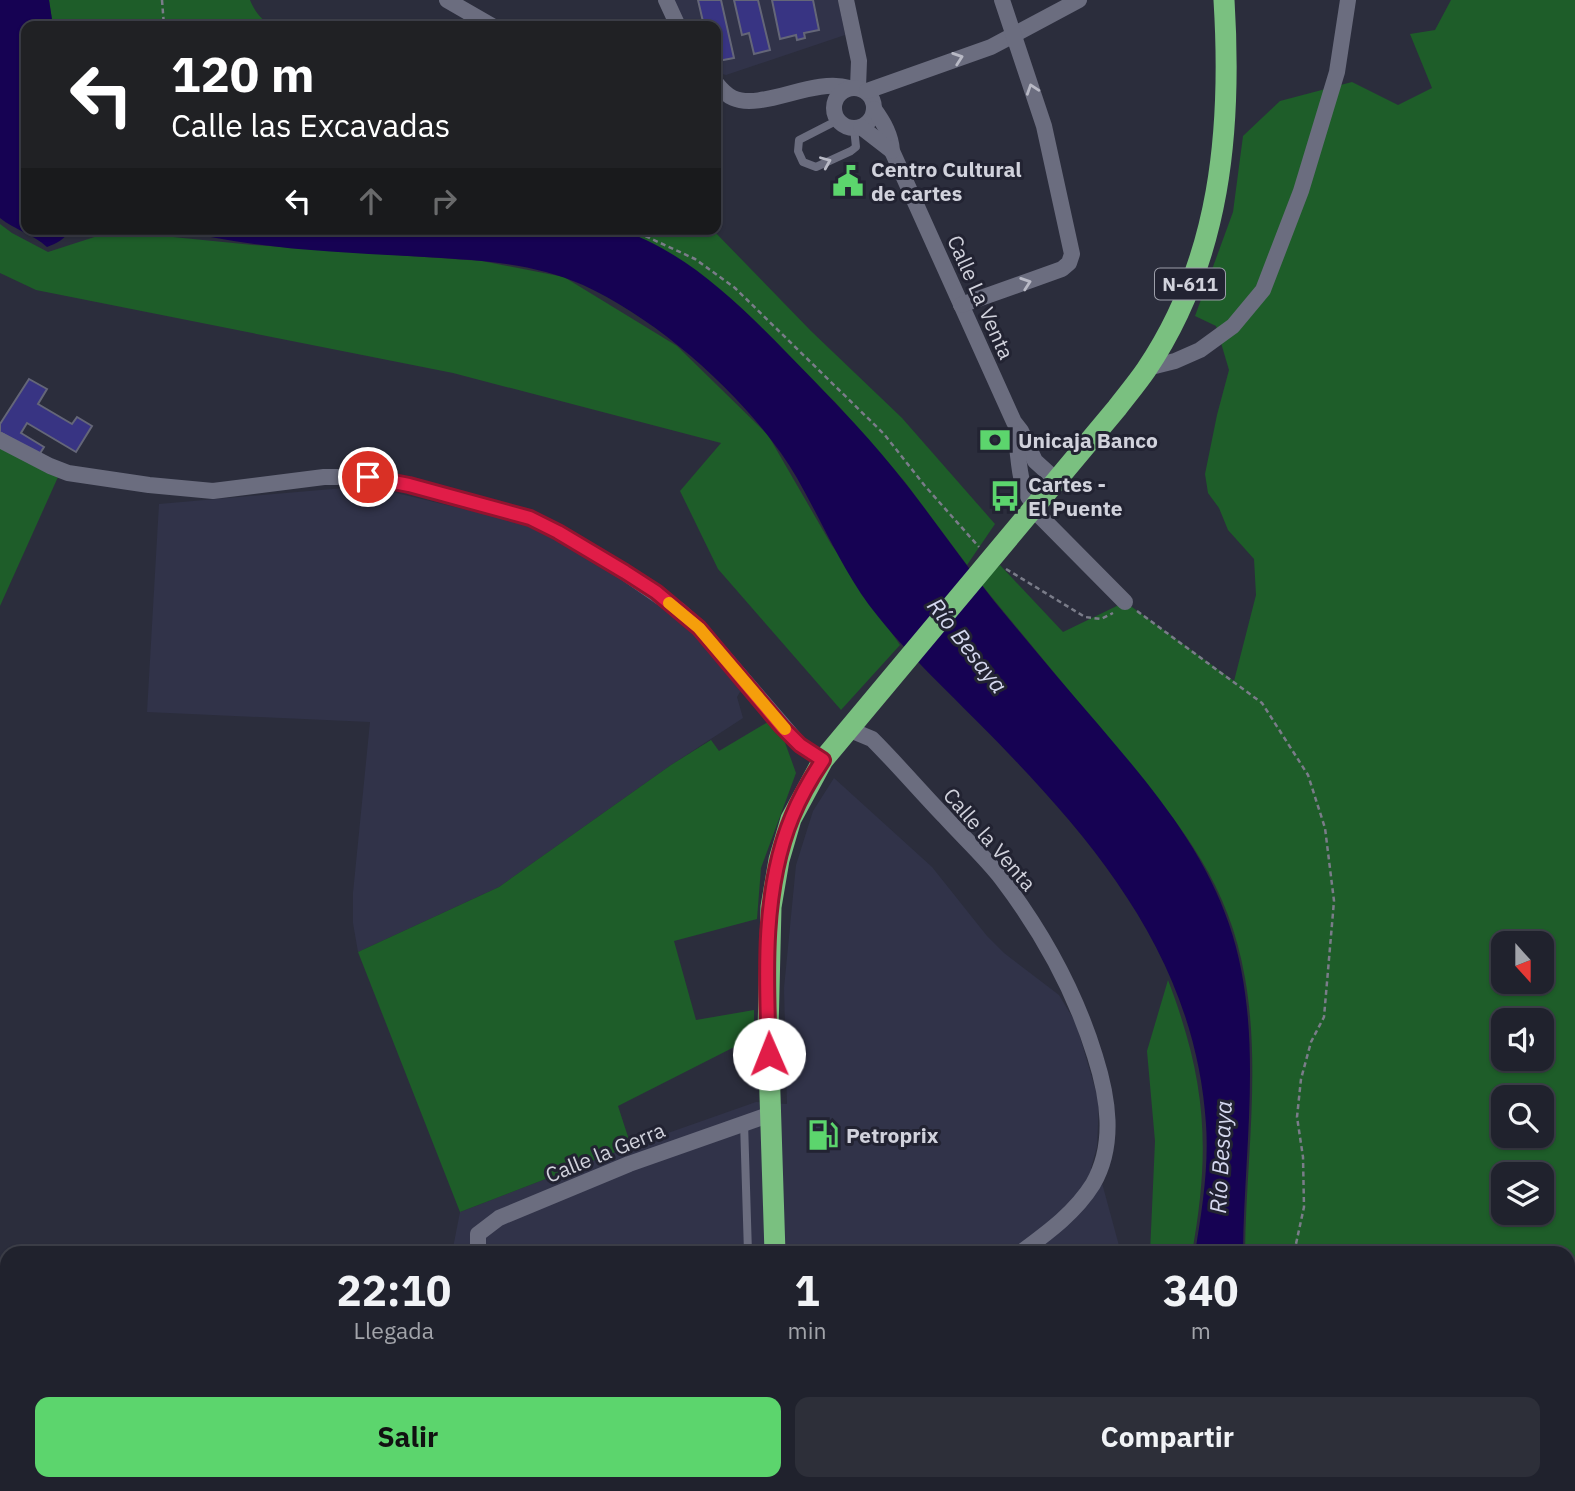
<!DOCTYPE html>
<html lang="es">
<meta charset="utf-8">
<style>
:root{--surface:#20222d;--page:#2d2f39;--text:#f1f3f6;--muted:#a2a4aa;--line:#3d3f49;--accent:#5cd56d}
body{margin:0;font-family:"IBM Plex Sans",sans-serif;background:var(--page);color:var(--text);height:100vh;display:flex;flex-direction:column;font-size:26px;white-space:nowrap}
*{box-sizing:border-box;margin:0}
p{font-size:23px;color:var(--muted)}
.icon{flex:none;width:38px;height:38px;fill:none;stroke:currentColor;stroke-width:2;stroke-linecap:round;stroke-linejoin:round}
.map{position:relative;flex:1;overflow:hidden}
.panel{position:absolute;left:0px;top:1246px;width:1575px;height:245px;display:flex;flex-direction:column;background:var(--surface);border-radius:21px 21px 0 0;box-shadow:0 2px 5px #0004,0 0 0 2px var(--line)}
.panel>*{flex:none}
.guide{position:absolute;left:21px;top:21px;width:700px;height:214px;border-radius:14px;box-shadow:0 2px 5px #0004,0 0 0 2px var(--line);background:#202124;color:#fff;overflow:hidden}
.needle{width:46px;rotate:159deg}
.tools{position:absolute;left:1491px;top:931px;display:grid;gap:14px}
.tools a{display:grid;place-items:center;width:63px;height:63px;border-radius:14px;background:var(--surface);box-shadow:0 2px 5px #0004,0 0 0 2px var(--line);font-size:35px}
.pin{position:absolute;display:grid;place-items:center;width:60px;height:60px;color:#fff;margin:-30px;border:4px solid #fff;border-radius:50%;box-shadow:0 2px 7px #0007}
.me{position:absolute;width:77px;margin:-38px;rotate:359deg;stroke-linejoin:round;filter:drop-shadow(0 0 5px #0008)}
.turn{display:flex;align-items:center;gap:24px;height:147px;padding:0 35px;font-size:32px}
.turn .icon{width:91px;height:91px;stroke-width:2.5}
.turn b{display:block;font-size:49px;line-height:60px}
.lanes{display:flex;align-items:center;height:66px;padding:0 35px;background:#0003;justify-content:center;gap:35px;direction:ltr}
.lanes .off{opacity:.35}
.eta{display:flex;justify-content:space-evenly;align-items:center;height:119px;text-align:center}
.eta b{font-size:42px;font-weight:800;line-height:49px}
.button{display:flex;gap:14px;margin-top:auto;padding:14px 35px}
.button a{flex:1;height:80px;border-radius:14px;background:var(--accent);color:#111;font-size:28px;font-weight:800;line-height:80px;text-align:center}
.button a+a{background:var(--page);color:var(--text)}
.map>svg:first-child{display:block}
</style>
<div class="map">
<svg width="1575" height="1491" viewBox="0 0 1575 1491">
<rect width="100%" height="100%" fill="#2b2d3c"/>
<g fill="#313349">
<path d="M671,0H838L845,35L726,75L716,72V26H684Z"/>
<path d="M367,486L535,526L654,597L702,639L743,687L737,697L743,718L671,765L499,887L358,952L353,923V893L370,722L147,712L159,504Z"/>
<path d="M834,778L932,867L987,936L1004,953L1059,995L1076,1023L1099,1102L1097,1147L1091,1168L1102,1183L1121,1253H452L460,1212L631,1146L756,1102L787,1104L784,988L796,865L813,811Z"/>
<path d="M51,1484H294L298,1491H56Z"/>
<path d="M495,1484H1184L1186,1491H499Z"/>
</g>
<g fill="#1e5d29" fill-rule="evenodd">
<path d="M49,0H250C255,12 261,20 273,26H53Z"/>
<path d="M1451,0H1575V1491H1261L1260,1484H1568V1253H1245C1246,1162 1261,1069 1245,978C1227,873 1171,814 1105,735C1064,684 1022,634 981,584L1000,565L1063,632L1125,602L1234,681L1256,595L1254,559L1228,530L1219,508L1208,493L1205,474L1217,415L1229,370L1216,326L1195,316L1233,212L1243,136L1280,101L1352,82L1398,105L1432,88L1410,34L1435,30ZM1503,943H1542V982H1503ZM1503,1020H1542V1059H1503ZM1503,1097H1542V1136H1503ZM1503,1174H1542V1213H1503Z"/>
<path d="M0,224L12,233L48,252L113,231L253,245L482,261L564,277L677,346L768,435L831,544L900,645L841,710L718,569L680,491L721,443L453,373L36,290L0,273Z"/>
<path d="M618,229H712L811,331L902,418L995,524L967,565L905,482L835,402L692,268L647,241Z"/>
<path d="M0,447L58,477L0,606Z"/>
<path d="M768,722L783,737L796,773L761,868L757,919L674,941L696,1020L754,1010V1037L618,1106L631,1146L460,1212L358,952L499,887L671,765L711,740L719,751Z"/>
<path d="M1168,980C1206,1080 1211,1148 1192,1253H1150L1155,1141L1147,1051Z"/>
</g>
<g fill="#160253">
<path d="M0,0H49L53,26H26V229H70C66,239 57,243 47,247C33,234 15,230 0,218Z"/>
<path d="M174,229H618C686,251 738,303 786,352C823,390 861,428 894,469C929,512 960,558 994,601C1028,642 1062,683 1097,723C1149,784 1203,847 1229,924C1265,1029 1244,1144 1243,1253H1195C1202,1210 1209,1167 1206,1124C1196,971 1110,859 1008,753C962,704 909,658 869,605C840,565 821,520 797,478C753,403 662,321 583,285C527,260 467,260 407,256C329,252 250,248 174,229Z"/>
<path d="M1207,1484H1257L1259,1491H1209Z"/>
</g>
<g fill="#383483" stroke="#646678" stroke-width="2">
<path d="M698,0H721L734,58L718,61L716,26H704Z"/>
<path d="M734,0H758L770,50L754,54L749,33L742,35Z"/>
<path d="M772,0H813L819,30L804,33L805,38L797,40L796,35L780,39Z"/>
<path d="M29,379L47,389L38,404L72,424L77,417L92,426L76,452L27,423L21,433L44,447L39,455L0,432V424Z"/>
</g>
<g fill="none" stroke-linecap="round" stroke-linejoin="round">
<g stroke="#7a7c89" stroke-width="2.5" stroke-dasharray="5 3.5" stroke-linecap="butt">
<path d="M162,0L164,26"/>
<path d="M630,229L695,259L735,288L884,434L925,486L979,547"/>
<path d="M1006,569L1085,617L1101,619L1113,613"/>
<path d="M1137,611L1262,703L1308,775L1325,828L1334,901L1324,1017L1311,1042L1301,1079L1297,1117L1303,1157L1304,1207L1294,1253"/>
<path d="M1321,1484L1322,1491"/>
<path d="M0,1488V1490"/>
</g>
<g stroke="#6b6d7f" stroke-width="8">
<path d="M838,120L799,140L798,151L803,162L816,167L851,151L856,147L854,128"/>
<path d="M744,1122L748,1253"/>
</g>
<g stroke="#6b6d7f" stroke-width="16">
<path d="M447,0L492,26"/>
<path d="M666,0L678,26"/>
<path d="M846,0L859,61L858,87"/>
<path d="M716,83C720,88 726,95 733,98C762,111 814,77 849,88"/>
<circle cx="854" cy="108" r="20"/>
<path d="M867,91L991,47L1079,0"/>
<path d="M874,109C884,123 891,135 892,151L1014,422L1021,431L1035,461L1056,480"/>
<path d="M861,127L892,151"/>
<path d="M961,305L1062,269L1069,263L1072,254L1044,126L1002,0"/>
<path d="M1147,368L1175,361L1200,350L1233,326L1263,290L1301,191L1337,72L1348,0"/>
<path d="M1015,434C1020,457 1017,489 1035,505"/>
<path d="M0,440L50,466L68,473L149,485L213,491L324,477H368L409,485L530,518L558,532L624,572L679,610L699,628L800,745L823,760"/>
<path d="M1032,508L1125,602"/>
<path d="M848,729L872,739C897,764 920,791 944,816C963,837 985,857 1002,879C1043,933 1075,991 1095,1056C1108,1097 1116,1144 1093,1184C1075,1213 1047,1233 1020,1253"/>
<path d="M478,1253V1234L499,1218L629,1164L771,1114"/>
<path d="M0,1450L7,1459"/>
<path d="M26,1484L31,1491"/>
<path d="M645,1484L650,1491"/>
<path d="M1075,1491L1097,1484"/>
</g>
<g stroke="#7ac080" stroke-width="21">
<path d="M775,1253L768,1032L771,907L779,860L791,819L823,760L1117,408C1127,395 1137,383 1146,370C1221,259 1232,129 1224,0"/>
<path d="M780,1484V1491"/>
</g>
</g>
<defs><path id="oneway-chevron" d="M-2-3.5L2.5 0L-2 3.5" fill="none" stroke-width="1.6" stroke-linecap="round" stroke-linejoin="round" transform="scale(1.75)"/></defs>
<g stroke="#b8b9c5">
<use href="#oneway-chevron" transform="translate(958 58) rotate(-19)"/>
<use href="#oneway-chevron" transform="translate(1032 89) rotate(-109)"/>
<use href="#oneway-chevron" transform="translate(826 162) rotate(-23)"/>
<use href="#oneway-chevron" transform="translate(1026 283) rotate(-19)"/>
</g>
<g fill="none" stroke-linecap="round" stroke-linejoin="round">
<defs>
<path id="route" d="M368,477L409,485L530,518L558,532L625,572L656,592L699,628L782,727L800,745L823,760C811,778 800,797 792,817C762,889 766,977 769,1054"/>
</defs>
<use href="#route" stroke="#92132f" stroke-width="18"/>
<use href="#route" stroke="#e11d48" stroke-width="12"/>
<path stroke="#f59e0b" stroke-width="12" d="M669,603L699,628L785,729"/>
</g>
<defs>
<symbol id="civic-bare" viewBox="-9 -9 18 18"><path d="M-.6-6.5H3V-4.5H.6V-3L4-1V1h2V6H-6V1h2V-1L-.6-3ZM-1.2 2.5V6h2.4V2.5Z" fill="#5cd56d" stroke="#222332" stroke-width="2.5" paint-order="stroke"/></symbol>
<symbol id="bank-bare" viewBox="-9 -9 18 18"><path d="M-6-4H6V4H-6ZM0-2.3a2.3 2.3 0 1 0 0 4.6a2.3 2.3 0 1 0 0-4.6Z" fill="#5cd56d" stroke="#222332" stroke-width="2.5" paint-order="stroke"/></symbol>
<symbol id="bus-bare" viewBox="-9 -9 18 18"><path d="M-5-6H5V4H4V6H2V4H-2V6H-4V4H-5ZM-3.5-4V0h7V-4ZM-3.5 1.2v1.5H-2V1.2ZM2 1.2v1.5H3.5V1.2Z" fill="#5cd56d" stroke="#222332" stroke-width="2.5" paint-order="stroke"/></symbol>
<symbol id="fuel-bare" viewBox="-9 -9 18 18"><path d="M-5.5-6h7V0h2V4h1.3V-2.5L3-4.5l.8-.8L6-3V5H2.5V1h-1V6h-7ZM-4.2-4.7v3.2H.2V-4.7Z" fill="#5cd56d" stroke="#222332" stroke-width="2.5" paint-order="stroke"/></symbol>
</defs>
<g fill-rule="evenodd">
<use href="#civic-bare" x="826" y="159" width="44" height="44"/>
<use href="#bank-bare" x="973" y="418" width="44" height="44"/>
<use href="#bus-bare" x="983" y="474" width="44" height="44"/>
<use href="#fuel-bare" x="801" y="1113" width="44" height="44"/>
</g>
<g text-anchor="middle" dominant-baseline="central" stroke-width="6" stroke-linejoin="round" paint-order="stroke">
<rect fill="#222332" stroke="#9c9ea9" stroke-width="2" x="1155" y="268.5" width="70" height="31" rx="5"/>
<g font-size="19" font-weight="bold" fill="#d1d2dc">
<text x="1190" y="284">N-611</text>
</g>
<g font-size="21" font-weight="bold" fill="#d1d2dc" stroke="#222332" text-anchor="start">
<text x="871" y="169">Centro Cultural<tspan x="871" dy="24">de cartes</tspan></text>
<text x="1018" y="440">Unicaja Banco</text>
<text x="1028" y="484">Cartes -<tspan x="1028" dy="24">El Puente</tspan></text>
<text x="846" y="1135">Petroprix</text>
</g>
<g font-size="21" fill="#d1d2dc" stroke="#222332">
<text transform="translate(981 297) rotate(66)">Calle La Venta</text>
<text transform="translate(990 839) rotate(49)">Calle la Venta</text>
<text transform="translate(605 1152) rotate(-22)">Calle la Gerra</text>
</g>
<g font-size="23" font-style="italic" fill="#d4d7ee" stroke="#222332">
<text transform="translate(968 645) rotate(52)">Río Besaya</text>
<text transform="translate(1220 1157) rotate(-87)">Río Besaya</text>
</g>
</g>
</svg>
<div class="tools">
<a><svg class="needle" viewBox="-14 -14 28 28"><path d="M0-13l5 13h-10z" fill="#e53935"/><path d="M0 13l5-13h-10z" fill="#a2a4aa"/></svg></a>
<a><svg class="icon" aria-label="sound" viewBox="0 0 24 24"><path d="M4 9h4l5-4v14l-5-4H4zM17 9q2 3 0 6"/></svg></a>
<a><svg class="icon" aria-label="search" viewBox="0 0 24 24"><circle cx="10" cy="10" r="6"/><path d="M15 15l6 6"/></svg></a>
<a><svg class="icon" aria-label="layers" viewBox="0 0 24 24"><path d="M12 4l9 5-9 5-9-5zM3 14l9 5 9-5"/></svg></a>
</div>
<div class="pin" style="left:368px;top:477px;background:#d93025"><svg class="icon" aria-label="arrive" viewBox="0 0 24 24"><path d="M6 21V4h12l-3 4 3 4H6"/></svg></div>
<svg class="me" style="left:769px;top:1054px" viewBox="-20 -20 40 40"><circle r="19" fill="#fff"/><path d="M0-13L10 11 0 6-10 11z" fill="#e11d48"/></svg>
<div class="guide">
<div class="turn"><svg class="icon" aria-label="left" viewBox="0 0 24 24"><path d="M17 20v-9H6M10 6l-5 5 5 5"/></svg><div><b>120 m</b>Calle las Excavadas</div></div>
<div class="lanes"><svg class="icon" aria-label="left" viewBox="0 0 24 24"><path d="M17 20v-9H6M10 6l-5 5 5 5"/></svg><svg class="icon off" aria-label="ahead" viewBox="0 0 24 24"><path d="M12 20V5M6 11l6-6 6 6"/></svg><svg class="icon off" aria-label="right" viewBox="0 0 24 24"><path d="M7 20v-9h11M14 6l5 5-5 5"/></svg></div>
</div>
<section class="panel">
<div class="eta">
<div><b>22:10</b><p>Llegada</p></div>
<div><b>1</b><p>min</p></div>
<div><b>340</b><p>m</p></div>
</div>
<div class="button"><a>Salir</a><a>Compartir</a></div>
</section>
</div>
